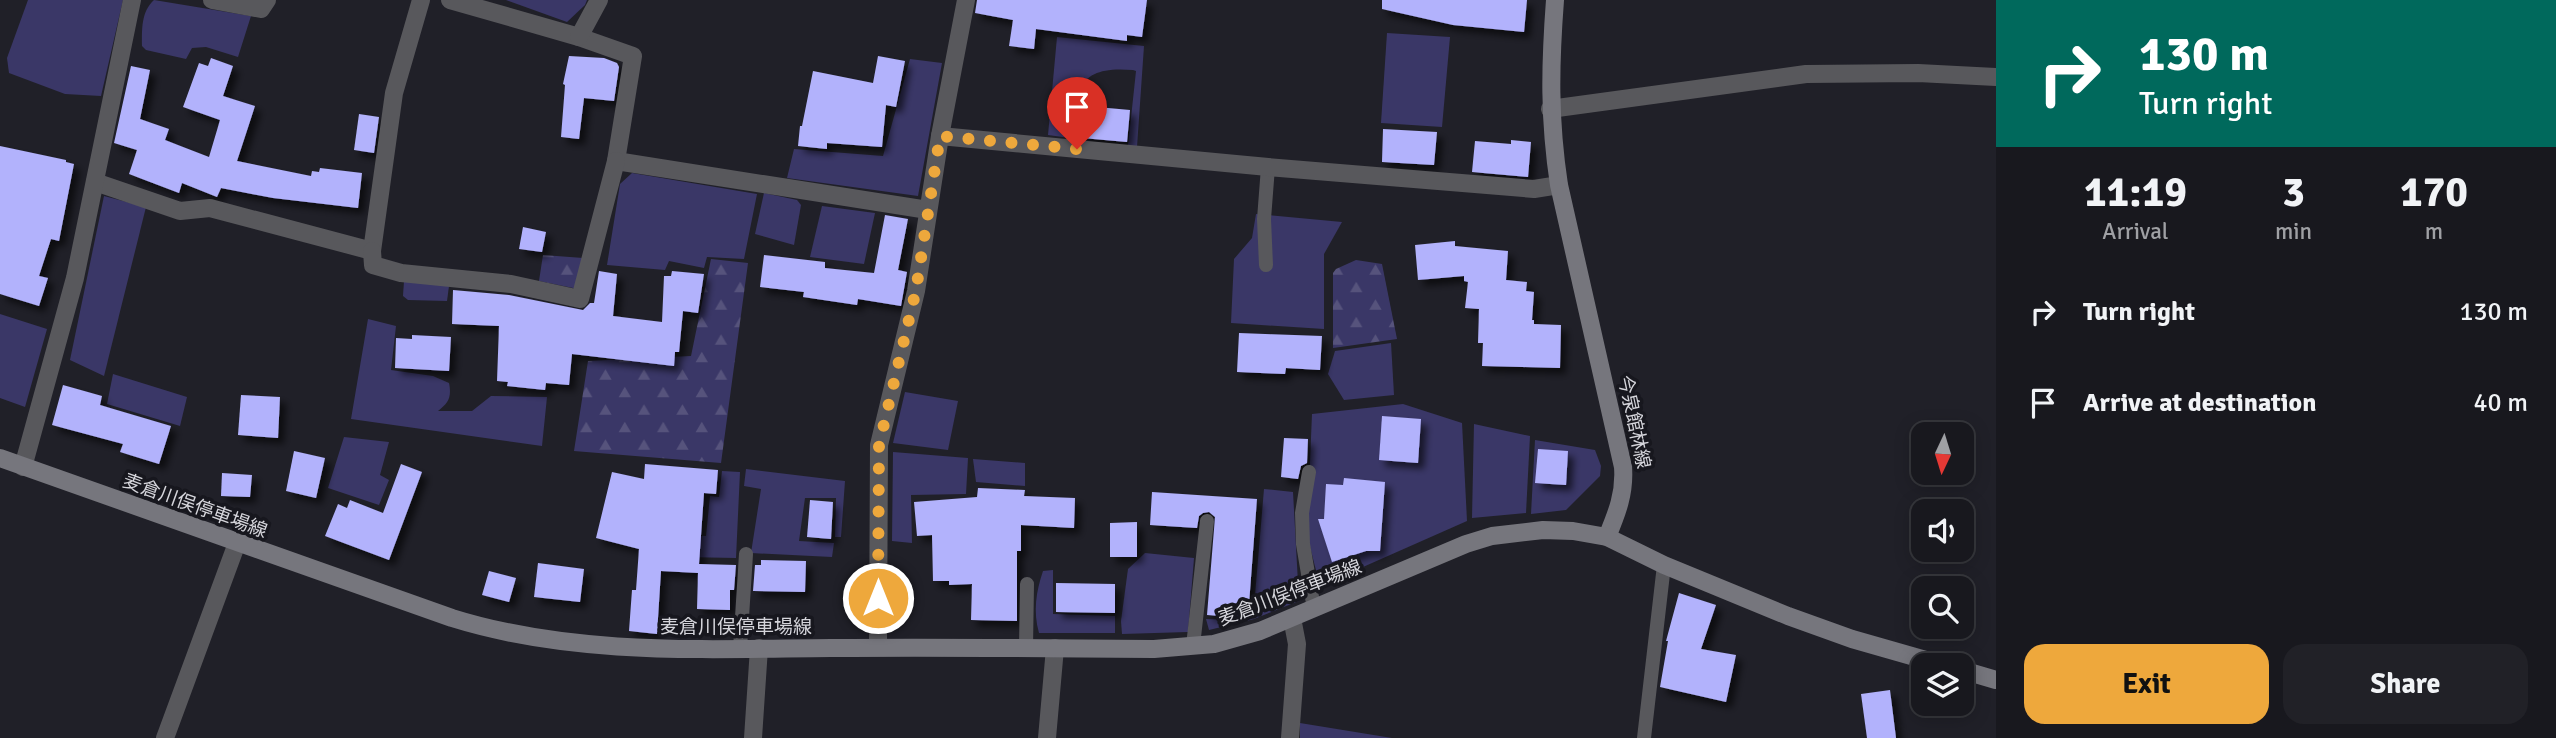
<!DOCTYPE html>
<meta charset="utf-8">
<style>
:root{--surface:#18181e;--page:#212127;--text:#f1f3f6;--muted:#9fa0a4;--line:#36373c;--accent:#eea83c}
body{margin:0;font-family:Signika,"Noto Sans JP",sans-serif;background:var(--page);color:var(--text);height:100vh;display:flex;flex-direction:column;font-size:26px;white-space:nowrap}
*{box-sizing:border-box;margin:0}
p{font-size:23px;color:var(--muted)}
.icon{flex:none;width:38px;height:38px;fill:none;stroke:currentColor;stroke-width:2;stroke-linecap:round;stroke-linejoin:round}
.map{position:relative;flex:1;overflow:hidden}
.panel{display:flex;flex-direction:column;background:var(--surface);width:560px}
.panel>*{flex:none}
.guide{background:#00695c;color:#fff;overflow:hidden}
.needle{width:46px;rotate:184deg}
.controls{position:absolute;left:1911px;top:422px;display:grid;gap:14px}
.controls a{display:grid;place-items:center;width:63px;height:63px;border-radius:14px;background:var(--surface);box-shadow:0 4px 18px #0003,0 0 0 2px var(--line);font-size:35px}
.pin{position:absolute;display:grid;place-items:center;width:60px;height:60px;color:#fff;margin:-72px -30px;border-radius:50% 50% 50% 0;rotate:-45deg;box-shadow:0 0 7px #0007}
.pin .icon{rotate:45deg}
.me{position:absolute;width:77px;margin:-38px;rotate:0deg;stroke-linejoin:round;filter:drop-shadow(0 0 5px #0008)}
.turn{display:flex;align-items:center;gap:24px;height:147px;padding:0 28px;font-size:32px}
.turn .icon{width:91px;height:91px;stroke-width:2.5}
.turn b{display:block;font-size:49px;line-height:60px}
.eta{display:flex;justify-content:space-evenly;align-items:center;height:119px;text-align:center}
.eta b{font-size:42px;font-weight:800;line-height:49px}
.button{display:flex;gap:14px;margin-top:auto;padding:14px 28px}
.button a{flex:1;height:80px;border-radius:21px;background:var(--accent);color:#111;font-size:28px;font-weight:800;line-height:80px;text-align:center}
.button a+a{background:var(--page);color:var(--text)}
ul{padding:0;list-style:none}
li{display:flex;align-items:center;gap:21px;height:91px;padding:0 28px}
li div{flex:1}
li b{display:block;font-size:26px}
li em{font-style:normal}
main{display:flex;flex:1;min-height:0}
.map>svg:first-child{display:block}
</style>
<main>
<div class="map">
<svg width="1996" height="738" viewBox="0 0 1996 738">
<defs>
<pattern id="forest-firs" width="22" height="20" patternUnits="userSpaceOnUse" patternTransform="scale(1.75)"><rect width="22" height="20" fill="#3a3767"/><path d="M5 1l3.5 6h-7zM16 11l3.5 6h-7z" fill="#56537c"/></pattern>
<filter id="shadow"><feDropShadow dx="6" dy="6" stdDeviation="3.5" flood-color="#0009"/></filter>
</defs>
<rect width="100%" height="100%" fill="#202028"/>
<g fill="#3a3767">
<path d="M28,0H123L101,96L65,94L9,73L7,58Z"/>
<path d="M154,0L251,16L238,57L206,47L192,48L186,59L146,50L142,46C142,29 141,12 154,0Z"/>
<path d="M506,0H587L585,5L567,22Z"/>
<path d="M1387,33L1450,37L1442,127L1381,123Z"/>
<path d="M1057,37L1144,46L1137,147L1128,146L1136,71L1133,70C1076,65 1076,91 1070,138L1048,135Z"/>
<path d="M910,59L942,63L918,196L787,178L794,149L883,156Z"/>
<path d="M632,173L757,194L744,259L707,257L704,268L669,261L665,270L607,265L620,184Z"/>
<path d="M764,193L797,200L801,205L794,245L755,234Z"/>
<path d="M104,196L146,207L104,376L70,360Z"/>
<path d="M822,206L875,213L864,264L810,257Z"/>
<path d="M1256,214L1342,222L1324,254V329L1231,323L1234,259L1252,238Z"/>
<path d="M404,281L449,286L447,301L408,300L403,296Z"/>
<path d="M0,314L47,329L25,407L0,398Z"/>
<path d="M368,319L396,326L391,370L433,376L449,383C452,398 448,403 438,411H472L491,396L547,397L542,446L351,419Z"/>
<path d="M1391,343L1394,395L1344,400L1328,374L1335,351Z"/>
<path d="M113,374L187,397L180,426L107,404Z"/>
<path d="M905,392L958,401L948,450L893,443Z"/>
<path d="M1403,404L1462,423L1467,521L1320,586L1307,535L1312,414Z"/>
<path d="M1474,424L1530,436L1526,513L1472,518Z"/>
<path d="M344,437L389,442L380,475L389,480L379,505L328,488Z"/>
<path d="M1535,440L1595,450L1601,466L1600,476L1566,510L1531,514Z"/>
<path d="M893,452L968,458L966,494L911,495L912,543L892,541Z"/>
<path d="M973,459L1025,463V486L976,482Z"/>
<path d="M746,469L845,481L841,537H835L836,498H805L799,541L834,543L832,557L751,553L761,489L744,486Z"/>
<path d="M722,471L740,472L736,558L684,557L686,535L706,536L710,496L719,497Z"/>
<path d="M1264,489L1293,492L1299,601L1254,619L1209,630L1206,619L1235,620L1238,607H1254Z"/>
<path d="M1145,553L1194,558L1188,632L1122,634L1121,621L1128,569Z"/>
<path d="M1053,570V614L1115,616V633H1039C1033,611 1036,592 1043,571Z"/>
<path d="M1300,723L1392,738H1300Z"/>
</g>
<g fill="url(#forest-firs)">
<path d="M543,255L583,258L578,289L539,281Z"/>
<path d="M711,259L748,263L721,463L574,451L588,361L691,356Z"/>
<path d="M1356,260L1382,264L1397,339L1333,348V273L1336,269Z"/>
</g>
<g fill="#b2b2fc" filter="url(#shadow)">
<path d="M977,0H1147L1142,37L1127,35V41L1036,29L1034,49L1009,46L1013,20L975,13Z"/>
<path d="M1382,0H1527L1524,32L1453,25L1382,9Z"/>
<path d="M569,56L604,58L617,63L619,67L614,101L584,98L579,139L561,137L565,85L563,84Z"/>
<path d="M878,56L905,61L896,107L886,105L882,147L827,143V149L798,146L800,126H802L813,71L873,83Z"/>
<path d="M211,58L233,66L223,96L255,106L237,161L311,176L312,171L319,172L320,168L362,173L358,208L273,198L221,188L217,197L182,183L179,193L129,174L137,150L114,143L131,66L150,70L140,119L169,129L165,140L209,157L220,120L183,107L199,63L208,66Z"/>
<path d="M1086,106L1130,110L1127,142L1082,138Z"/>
<path d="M359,114L379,117L374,153L354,150Z"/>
<path d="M1383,129L1437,132L1434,165L1382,162Z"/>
<path d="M1511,140L1531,142L1528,177L1472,172L1475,141L1511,144Z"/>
<path d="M0,146L66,160V162L74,164L59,241L51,239L39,276L48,278L39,306L0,294Z"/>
<path d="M885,215L908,219L898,270L907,272L901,306L858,299L857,305L803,297L804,292L760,287L764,255L825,262V268L874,273Z"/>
<path d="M523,227L546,232L542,252L519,249Z"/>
<path d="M1455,241V246L1508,251L1506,280L1527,282L1526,291L1534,292L1532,320H1534V324L1561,325L1560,368L1482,366L1483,343H1478L1479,309L1465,308L1468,282L1464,281V276L1418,280L1415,245Z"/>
<path d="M599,271L617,274L613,316L662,322L664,276H671L672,271L704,274L698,313L683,311L679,352H675L674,366L572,354L569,385L546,383L545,390L507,386L508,382L497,381L499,326L452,324L453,290L509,295L583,310L590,303H594Z"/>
<path d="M1239,333L1322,336L1320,370L1286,368L1285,374L1237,372Z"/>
<path d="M412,335L451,337L449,371L395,368L396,338L412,339Z"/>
<path d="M63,385L102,396L100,405L171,426L159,464L120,452L123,444L52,425Z"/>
<path d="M241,395L280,397L278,438L238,435Z"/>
<path d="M1382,416L1421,419L1418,463L1379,460Z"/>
<path d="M1284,438L1308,439L1307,463L1301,466L1298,479L1281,477Z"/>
<path d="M1538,449L1568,451L1566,485L1535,483Z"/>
<path d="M294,451L325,458L316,498L286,491Z"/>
<path d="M401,464L422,472L389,560L325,536L338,504L347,508L350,500L383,513Z"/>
<path d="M645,464L718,470L716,494L704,493L699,564L736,565L734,590H730V610L697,609L698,573L661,571L657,634L629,631L632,590H636L639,549L596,538L612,472L644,479Z"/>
<path d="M222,473L252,475L250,497L221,496Z"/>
<path d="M1344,478L1385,482L1380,551H1366L1332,562L1318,519H1324L1326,484L1343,485Z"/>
<path d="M978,488L1025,490L1024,496L1075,498L1074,528L1021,525V551H1017V621L971,620L972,584L949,585V581H933L932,535L917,536L914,502L977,497Z"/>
<path d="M1152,492L1257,499L1249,604L1233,603L1232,617L1207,615L1215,517L1209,512L1203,513L1199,516L1197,528L1150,525Z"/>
<path d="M810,500L833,502L831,539L807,537Z"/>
<path d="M1137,522V557H1110V523Z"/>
<path d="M761,560L806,561L805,592L753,591L755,565H761Z"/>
<path d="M538,563L584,569L580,602L534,597Z"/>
<path d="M489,571L516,578L509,602L482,595Z"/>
<path d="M1056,583L1115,584V613L1056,612Z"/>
<path d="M1679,593L1716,605L1701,649L1736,655L1726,702L1660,687L1668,641H1666Z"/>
<path d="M1890,690L1896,738H1867L1861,694Z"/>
</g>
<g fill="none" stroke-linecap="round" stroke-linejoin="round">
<g stroke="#58585c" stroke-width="14">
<path d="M1266,265L1264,219L1268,167"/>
<path d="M1309,472L1302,513L1303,544L1314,609"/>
<path d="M1193,646L1207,521"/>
<path d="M1026,648L1027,584"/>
<path d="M740,649L746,554"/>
<path d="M1644,738L1664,565"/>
</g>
<g stroke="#58585c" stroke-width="18">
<path d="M212,0L261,9L267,0"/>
<path d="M450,0L579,37L633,56L616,161L928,210"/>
<path d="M579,37L599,0"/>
<path d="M1550,109L1806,74L1918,73L1996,77"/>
<path d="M940,136L1268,167L1534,189L1559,185"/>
<path d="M95,182L180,211L210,208L372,251L394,93L421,0"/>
<path d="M372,251L373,265L401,273L511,284L580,299L616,161"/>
<path d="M23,467L75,278L132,0"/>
<path d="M878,647L879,445L916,291L940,136L966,0"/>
<path d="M165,738L237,543"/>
<path d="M753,738L759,648"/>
<path d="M1047,738L1055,648"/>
<path d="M1290,738L1297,644L1292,618"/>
</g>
<g stroke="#76767d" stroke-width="18">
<path d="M1555,0C1550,66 1549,119 1559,185L1623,467C1625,493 1617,513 1607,537"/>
<path d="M0,458L452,618C574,656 704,649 831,648C938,647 1046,648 1154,649L1214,644L1260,631L1466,544L1492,536L1543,530L1573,531L1607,537L1664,565L1788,616L1852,639L1943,665"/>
<path d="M1962,670L1996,680"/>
</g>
</g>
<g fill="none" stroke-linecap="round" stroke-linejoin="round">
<path stroke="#eea83c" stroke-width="12" stroke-dasharray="0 21.6" d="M878,598L879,445L916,290L940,136L1077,149"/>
</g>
<g text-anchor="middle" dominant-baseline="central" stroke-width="7" stroke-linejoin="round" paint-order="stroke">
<g font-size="19" fill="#d5d5db" stroke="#17171e">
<text transform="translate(1634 422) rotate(78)">今泉館林線</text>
<text transform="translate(195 506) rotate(20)">麦倉川俣停車場線</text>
<text transform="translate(1290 593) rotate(-21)">麦倉川俣停車場線</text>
<text x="736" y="627">麦倉川俣停車場線</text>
</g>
</g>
</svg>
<div class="controls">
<a><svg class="needle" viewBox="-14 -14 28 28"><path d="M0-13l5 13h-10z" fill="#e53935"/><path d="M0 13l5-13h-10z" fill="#9fa0a4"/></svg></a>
<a><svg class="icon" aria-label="sound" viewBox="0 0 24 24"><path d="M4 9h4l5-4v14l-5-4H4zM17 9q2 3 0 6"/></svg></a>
<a><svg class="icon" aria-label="search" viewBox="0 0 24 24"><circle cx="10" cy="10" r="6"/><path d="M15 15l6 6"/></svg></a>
<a><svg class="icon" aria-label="layers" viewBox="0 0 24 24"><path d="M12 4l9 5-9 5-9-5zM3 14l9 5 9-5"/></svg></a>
</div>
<div class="pin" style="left:1077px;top:149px;background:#d93025"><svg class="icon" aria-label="arrive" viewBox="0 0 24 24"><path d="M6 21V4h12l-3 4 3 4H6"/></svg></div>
<svg class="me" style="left:878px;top:598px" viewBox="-20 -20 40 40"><circle r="17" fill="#eea83c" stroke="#fff" stroke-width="3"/><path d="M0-11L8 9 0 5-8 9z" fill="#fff"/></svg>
</div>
<section class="panel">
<div class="guide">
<div class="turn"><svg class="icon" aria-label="right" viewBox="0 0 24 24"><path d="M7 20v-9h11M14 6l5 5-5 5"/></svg><div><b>130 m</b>Turn right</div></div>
</div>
<div class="eta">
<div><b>11:19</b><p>Arrival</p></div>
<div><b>3</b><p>min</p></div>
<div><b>170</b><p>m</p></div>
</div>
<ul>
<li><svg class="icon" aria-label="right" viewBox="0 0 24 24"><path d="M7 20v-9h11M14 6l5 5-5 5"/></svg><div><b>Turn right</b></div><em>130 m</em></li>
<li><svg class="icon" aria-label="arrive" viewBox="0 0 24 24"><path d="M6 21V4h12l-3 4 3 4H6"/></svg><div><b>Arrive at destination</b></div><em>40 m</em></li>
</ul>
<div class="button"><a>Exit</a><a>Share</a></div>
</section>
</main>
